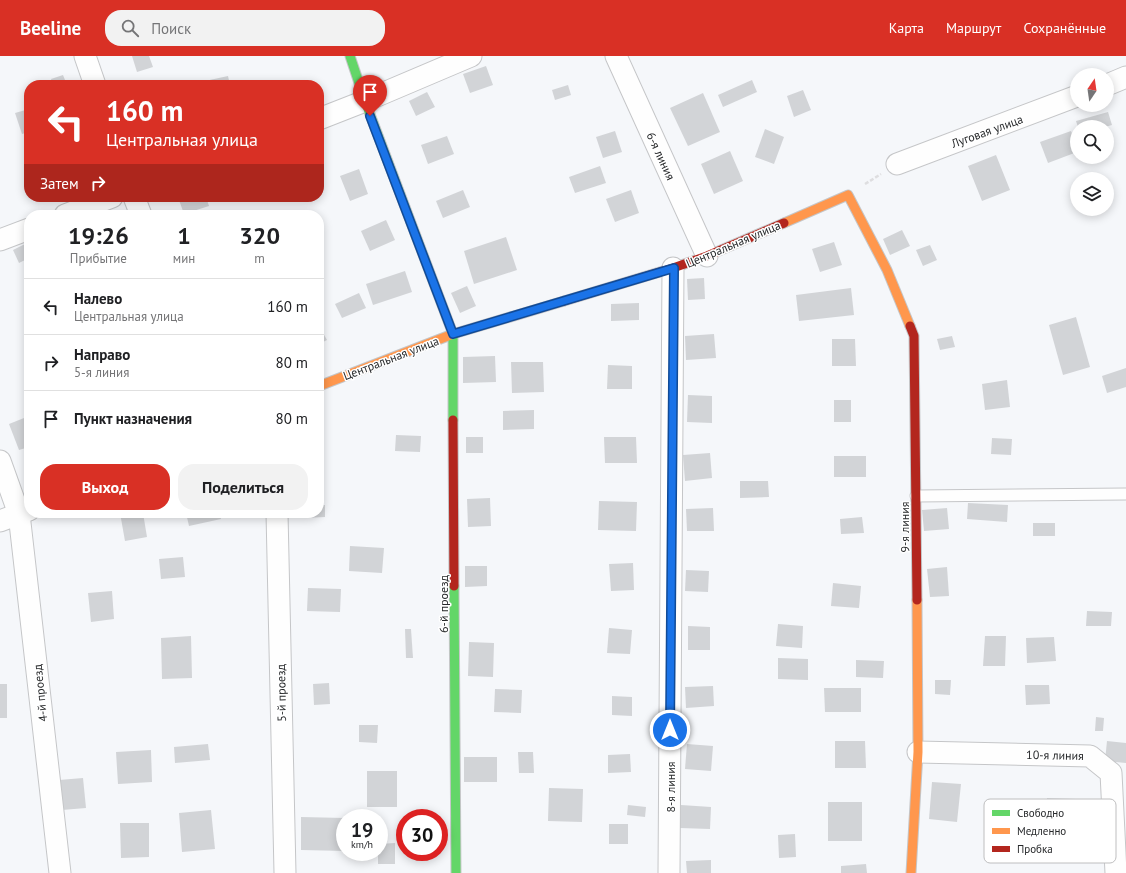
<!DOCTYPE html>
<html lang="ru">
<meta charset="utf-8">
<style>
:root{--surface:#fff;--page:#f2f2f2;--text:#202124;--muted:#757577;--line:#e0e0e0;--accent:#d93025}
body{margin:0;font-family:"PT Sans",sans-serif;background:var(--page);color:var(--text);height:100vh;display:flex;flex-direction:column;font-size:15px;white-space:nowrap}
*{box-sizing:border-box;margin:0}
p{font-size:13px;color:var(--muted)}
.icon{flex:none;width:22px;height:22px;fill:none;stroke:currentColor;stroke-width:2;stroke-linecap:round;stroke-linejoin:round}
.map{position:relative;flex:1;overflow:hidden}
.panel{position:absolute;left:24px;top:154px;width:300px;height:308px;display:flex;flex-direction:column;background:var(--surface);border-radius:16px;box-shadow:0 2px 10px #0003}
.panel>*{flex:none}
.guide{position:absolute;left:24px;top:24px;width:300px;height:122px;border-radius:16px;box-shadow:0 2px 10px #0003;background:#d93025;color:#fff;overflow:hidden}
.needle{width:26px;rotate:13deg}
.tools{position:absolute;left:1070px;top:12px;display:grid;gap:8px}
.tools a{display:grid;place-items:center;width:44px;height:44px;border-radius:50%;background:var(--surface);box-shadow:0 2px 10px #0003;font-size:20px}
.speed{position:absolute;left:336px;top:753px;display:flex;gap:8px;font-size:20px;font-weight:700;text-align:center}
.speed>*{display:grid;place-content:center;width:52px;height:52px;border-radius:50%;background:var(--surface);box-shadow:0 2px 10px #0003;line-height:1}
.speed small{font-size:10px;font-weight:400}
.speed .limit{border:6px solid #d22;background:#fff;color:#111}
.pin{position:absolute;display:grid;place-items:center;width:34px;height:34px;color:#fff;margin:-41px -17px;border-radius:50% 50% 50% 0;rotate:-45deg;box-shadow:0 0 4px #0007}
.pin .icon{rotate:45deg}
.me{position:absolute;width:44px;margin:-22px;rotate:0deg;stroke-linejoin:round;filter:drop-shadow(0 0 3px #0008)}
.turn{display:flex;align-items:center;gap:14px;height:84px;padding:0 16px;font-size:18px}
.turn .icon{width:52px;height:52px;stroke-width:2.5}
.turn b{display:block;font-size:28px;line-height:34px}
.then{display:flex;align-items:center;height:38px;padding:0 16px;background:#0003;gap:8px;font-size:15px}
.eta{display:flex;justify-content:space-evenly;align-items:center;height:68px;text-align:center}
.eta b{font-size:24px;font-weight:700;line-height:28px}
.button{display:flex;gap:8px;margin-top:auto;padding:8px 16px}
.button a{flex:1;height:46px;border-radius:16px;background:var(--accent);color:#fff;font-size:16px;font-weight:700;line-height:46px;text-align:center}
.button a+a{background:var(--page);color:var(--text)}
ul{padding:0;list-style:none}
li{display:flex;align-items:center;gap:12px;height:56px;padding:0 16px;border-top:1px solid var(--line)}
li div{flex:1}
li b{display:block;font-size:15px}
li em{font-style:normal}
header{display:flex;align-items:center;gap:24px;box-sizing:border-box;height:56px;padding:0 20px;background:var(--accent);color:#fff}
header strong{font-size:19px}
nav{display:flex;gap:22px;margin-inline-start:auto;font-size:14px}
.search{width:280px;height:36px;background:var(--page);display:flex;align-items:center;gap:10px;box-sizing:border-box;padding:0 14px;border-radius:16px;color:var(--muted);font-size:15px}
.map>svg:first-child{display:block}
</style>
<header>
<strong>Beeline</strong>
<div class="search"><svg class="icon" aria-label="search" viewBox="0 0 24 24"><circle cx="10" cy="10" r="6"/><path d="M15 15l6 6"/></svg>Поиск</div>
<nav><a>Карта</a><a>Маршрут</a><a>Сохранённые</a></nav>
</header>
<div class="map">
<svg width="1126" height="817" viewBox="0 0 1126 817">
<rect width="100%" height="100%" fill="#f5f7fa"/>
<g fill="#d2d4d7">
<path d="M132,0H149L153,11L137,16Z"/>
<path d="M486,10L493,29L470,37L463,18Z"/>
<path d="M63,19L67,29H53L51,23Z"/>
<path d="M228,20L230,29H206L205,25Z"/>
<path d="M752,24L757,36L723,51L718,39Z"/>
<path d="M568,29L571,39L555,44L552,34Z"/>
<path d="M803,34L811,54L794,61L787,40Z"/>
<path d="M427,36L435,51L416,60L409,45Z"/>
<path d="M703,37L720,76L688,90L670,52Z"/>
<path d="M29,53V76L22,78L15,57Z"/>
<path d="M1108,56L1112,69L1105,71H1078L1076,65Z"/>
<path d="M765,73L784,81L774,108L755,101Z"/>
<path d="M615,75L622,96L603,102L596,81Z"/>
<path d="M1071,75L1077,91V96L1048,107L1040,86Z"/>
<path d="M447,80L454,98L428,108L421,89Z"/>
<path d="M730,95L743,125L714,138L701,108Z"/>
<path d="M996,99L1010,134L982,145L968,110Z"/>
<path d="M600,110L606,127L575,137L569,121Z"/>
<path d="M359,113L368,138L350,145L340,120Z"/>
<path d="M463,134L470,151L443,162L436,145Z"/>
<path d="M631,134L639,157L615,166L606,143Z"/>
<path d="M188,141H206L209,150L184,158L179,144Z"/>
<path d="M386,164L395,184L370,195L361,175Z"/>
<path d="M902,174L910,190L890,199L883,183Z"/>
<path d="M506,181L517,214L474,228L464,195Z"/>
<path d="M834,186L842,209L820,216L812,193Z"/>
<path d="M25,188L29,195V202L19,207L13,194Z"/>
<path d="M930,189L937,204L923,210L916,194Z"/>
<path d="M405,215L412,236L373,249L366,228Z"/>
<path d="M704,222L705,243L688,244L687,223Z"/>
<path d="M467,230L476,250L460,257L451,237Z"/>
<path d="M851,232L854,259L799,265L796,239Z"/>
<path d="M359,237L366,252L342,262L335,248Z"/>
<path d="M639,247V264L611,265V248Z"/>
<path d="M1076,261L1090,311L1063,319L1049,269Z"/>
<path d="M319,270L327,284L319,288Z"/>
<path d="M714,278L716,302L686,304L685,280Z"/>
<path d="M952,280L955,291L940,294L937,283Z"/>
<path d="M832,283H855L856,310H832Z"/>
<path d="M495,300L496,326L463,327V301Z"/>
<path d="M511,306H543L544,336L512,337Z"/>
<path d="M608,309L632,310V333H607Z"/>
<path d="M1126,312V331L1107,337L1102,320Z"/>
<path d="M1007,324L1010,351L985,354L982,328Z"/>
<path d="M688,339L712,340V367L687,366Z"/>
<rect x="834" y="344" width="17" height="22"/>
<path d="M534,354V373L503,374V355Z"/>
<path d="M29,360V391L19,394L9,368Z"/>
<path d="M396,379L421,380L420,396L395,395Z"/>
<rect x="466" y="381" width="17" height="16"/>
<path d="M604,381H636L637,407H605Z"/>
<path d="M992,382L1012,383L1011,399L991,398Z"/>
<path d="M710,397L712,422L685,425L683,399Z"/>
<rect x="834" y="400" width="32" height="21"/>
<path d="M740,425H768L769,441L740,442Z"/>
<path d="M490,442L491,470L468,471L467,443Z"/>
<path d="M599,445L637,446L636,475L598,474Z"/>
<path d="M968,447L1008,449L1007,466L967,463Z"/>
<path d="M319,449H325V461L303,462V457H319Z"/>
<path d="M713,452L714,475H687L686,453Z"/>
<path d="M947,452L949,473L924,475L922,454Z"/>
<path d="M120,457H143L147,481L125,485Z"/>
<path d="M186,457H219L221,463L189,470Z"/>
<path d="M862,461L864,477L841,478L840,463Z"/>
<rect x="1033" y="467" width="22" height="13"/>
<path d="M350,490L384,492L382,517L349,515Z"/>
<path d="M183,501L185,521L161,523L159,503Z"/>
<path d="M633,507L634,534L611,535L609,508Z"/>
<path d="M465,510H487V530L465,531Z"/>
<path d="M947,511L949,540L930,541L927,513Z"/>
<path d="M686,514L709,515L708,536L685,535Z"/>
<path d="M833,527L861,530L859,552L831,550Z"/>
<path d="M308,532L341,533L340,556L307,555Z"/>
<path d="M112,535L114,563L91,566L88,537Z"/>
<path d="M1087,555L1112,556L1111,570H1086Z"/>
<path d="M778,568L803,570L802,592L776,590Z"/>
<path d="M688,570L710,571V594H688Z"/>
<path d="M609,572L632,574L630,598L607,597Z"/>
<path d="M405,573H411L413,602H406Z"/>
<path d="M191,580L192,622L162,623L161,582Z"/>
<path d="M985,580H1006L1005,610H983Z"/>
<path d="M1054,581L1056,605L1027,607L1026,582Z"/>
<path d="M469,586L494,587L493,621L468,620Z"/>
<path d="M778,602L808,603V624L778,623Z"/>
<path d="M856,604L884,605L883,622L856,621Z"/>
<path d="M935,624H951L950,639L935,638Z"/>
<path d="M329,627L330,648L314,649L313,628Z"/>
<rect x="0" y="628" width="7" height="34"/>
<path d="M1025,629H1049L1050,648L1026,649Z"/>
<path d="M713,630L714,650L686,652L685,631Z"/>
<path d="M824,632H861V656H825Z"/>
<path d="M495,633L522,634L521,657L494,656Z"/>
<path d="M612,640L632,641V660L612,659Z"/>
<path d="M1096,661L1104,662L1103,675H1095Z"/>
<path d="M359,669H378L377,687L359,686Z"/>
<path d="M835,685H865L866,712H835Z"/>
<path d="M1107,685L1126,687V707L1105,705Z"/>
<path d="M208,688L210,704L175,707L174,691Z"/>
<path d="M687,688L713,690L711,715L685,713Z"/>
<path d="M151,694L152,726L118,728L116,696Z"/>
<path d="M518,696H533L534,717H519Z"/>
<path d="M630,698L631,716L608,717V699Z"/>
<rect x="464" y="701" width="33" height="25"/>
<rect x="367" y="715" width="30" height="36"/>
<path d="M83,722L86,752L62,754L59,724Z"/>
<path d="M932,726L961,728L957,766L929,763Z"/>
<path d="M549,732L583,733L582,766L548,765Z"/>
<path d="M1047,742L1076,743L1075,756L1047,755Z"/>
<rect x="828" y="746" width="34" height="39"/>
<path d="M628,749L646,751L645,761L627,759Z"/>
<path d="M681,749L711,751L710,773L680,772Z"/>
<path d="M211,754L215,793L182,796L179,757Z"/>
<path d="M301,761L345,762V795L301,794Z"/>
<path d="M120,767H149V801L121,802Z"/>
<rect x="609" y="768" width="19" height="20"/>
<path d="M795,778L796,801L779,802L778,779Z"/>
<path d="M395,787V808H378V796H379V788Z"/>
<path d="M711,804V817H687L686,805Z"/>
<path d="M866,808L867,817H841V810Z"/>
</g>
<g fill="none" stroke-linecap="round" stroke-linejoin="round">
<defs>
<path id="lane" d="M916,440L1126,438"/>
<g id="street">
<path d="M85,0L95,29"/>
<path d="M616,0L707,200"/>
<path d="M1107,29L1126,21"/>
<path d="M319,63L365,45L471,0"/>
<path d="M897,108L1077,40"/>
<path d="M134,141L141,159"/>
<path d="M65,159L112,141"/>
<path d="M0,184L29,173"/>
<path d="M0,405L19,458L60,817"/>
<path d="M277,457L285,817"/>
<path d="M0,465L29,454"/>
<path d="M918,696L1090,700L1111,717L1116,817"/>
<path d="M669,817L673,212"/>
</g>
<g id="fast">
<path d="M350,0L365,45L453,278V364"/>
<path d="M454,530L456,817"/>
</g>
<g id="slow">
<path d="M784,167L848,139L887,214L910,270"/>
<path d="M319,330L453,278L564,245"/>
<path d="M911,817L918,696L917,544"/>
</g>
<g id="jam">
<path d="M564,245L673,212L707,200L784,167"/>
<path d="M910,270L914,280L917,544"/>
<path d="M453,364L454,530"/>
</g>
</defs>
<use href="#lane" stroke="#c5c6c8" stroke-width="13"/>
<use href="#street" stroke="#c5c6c8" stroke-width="23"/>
<use href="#fast" stroke="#c5c6c8" stroke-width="11"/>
<use href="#slow" stroke="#c5c6c8" stroke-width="11"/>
<use href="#jam" stroke="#c5c6c8" stroke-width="11"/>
<path stroke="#dedee0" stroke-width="2.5" stroke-dasharray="4 2" stroke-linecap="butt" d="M865,128L881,118"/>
<use href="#lane" stroke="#fefefe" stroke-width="11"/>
<use href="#street" stroke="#fefefe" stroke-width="21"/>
<use href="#fast" stroke="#63d668" stroke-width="9"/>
<use href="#slow" stroke="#ff974d" stroke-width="9"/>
<use href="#jam" stroke="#b3261e" stroke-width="9"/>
</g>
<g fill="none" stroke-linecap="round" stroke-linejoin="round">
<defs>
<path id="route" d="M370,60L453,278L674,212L670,674"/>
</defs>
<use href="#route" stroke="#114b97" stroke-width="10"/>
<use href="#route" stroke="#1a73e8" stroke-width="7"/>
</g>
<g text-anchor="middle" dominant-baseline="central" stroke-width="3" stroke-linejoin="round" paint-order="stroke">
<g font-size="12" fill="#26282a" stroke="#fff">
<text transform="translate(987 75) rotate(-20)">Луговая улица</text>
<text transform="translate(661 100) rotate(65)">6-я линия</text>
<text transform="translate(733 188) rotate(-23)">Центральная улица</text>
<text transform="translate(391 302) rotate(-21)">Центральная улица</text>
<text transform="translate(904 471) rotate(-90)">9-я линия</text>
<text transform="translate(443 548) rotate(-90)">6-й проезд</text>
<text transform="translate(40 637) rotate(-96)">4-й проезд</text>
<text transform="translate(281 637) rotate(-91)">5-й проезд</text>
<text transform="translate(1055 699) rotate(1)">10-я линия</text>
<text transform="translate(670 731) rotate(-90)">8-я линия</text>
</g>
</g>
<rect x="984" y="743" width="132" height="64" rx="6" fill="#fff" stroke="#bebebf" stroke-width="1"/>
<rect x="992" y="754" width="18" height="6" fill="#63d668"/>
<rect x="992" y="772" width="18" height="6" fill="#ff974d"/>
<rect x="992" y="790" width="18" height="6" fill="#b3261e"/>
<g font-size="11" fill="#26282a">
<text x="1017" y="761">Свободно</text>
<text x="1017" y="779">Медленно</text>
<text x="1017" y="797">Пробка</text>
</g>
</svg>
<div class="tools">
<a><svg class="needle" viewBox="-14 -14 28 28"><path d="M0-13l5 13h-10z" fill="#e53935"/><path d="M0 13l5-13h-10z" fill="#757577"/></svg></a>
<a><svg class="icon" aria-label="search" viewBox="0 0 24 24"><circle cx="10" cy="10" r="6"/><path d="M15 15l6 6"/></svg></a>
<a><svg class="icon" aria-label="layers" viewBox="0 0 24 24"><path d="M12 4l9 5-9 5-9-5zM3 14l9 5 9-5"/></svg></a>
</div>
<div class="speed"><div>19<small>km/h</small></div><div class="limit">30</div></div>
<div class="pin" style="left:370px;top:60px;background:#d93025"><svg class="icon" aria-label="arrive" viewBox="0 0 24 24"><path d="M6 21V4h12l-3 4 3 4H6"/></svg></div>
<svg class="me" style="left:670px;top:674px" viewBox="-20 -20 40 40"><circle r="17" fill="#1a73e8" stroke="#fff" stroke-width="3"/><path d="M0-11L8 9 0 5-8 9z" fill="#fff"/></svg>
<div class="guide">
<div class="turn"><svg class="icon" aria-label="left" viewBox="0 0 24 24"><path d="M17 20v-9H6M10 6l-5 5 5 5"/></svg><div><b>160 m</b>Центральная улица</div></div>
<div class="then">Затем<svg class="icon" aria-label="right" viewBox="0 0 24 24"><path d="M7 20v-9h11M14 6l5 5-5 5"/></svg></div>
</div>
<section class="panel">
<div class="eta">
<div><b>19:26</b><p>Прибытие</p></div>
<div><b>1</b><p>мин</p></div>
<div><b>320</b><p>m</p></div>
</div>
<ul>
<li><svg class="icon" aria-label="left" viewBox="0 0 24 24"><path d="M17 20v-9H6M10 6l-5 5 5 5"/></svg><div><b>Налево</b><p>Центральная улица</p></div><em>160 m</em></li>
<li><svg class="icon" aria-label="right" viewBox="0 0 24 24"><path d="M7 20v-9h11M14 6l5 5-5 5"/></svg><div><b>Направо</b><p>5-я линия</p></div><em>80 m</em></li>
<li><svg class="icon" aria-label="arrive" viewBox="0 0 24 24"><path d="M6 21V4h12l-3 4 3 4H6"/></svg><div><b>Пункт назначения</b></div><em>80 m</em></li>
</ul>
<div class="button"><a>Выход</a><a>Поделиться</a></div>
</section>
</div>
